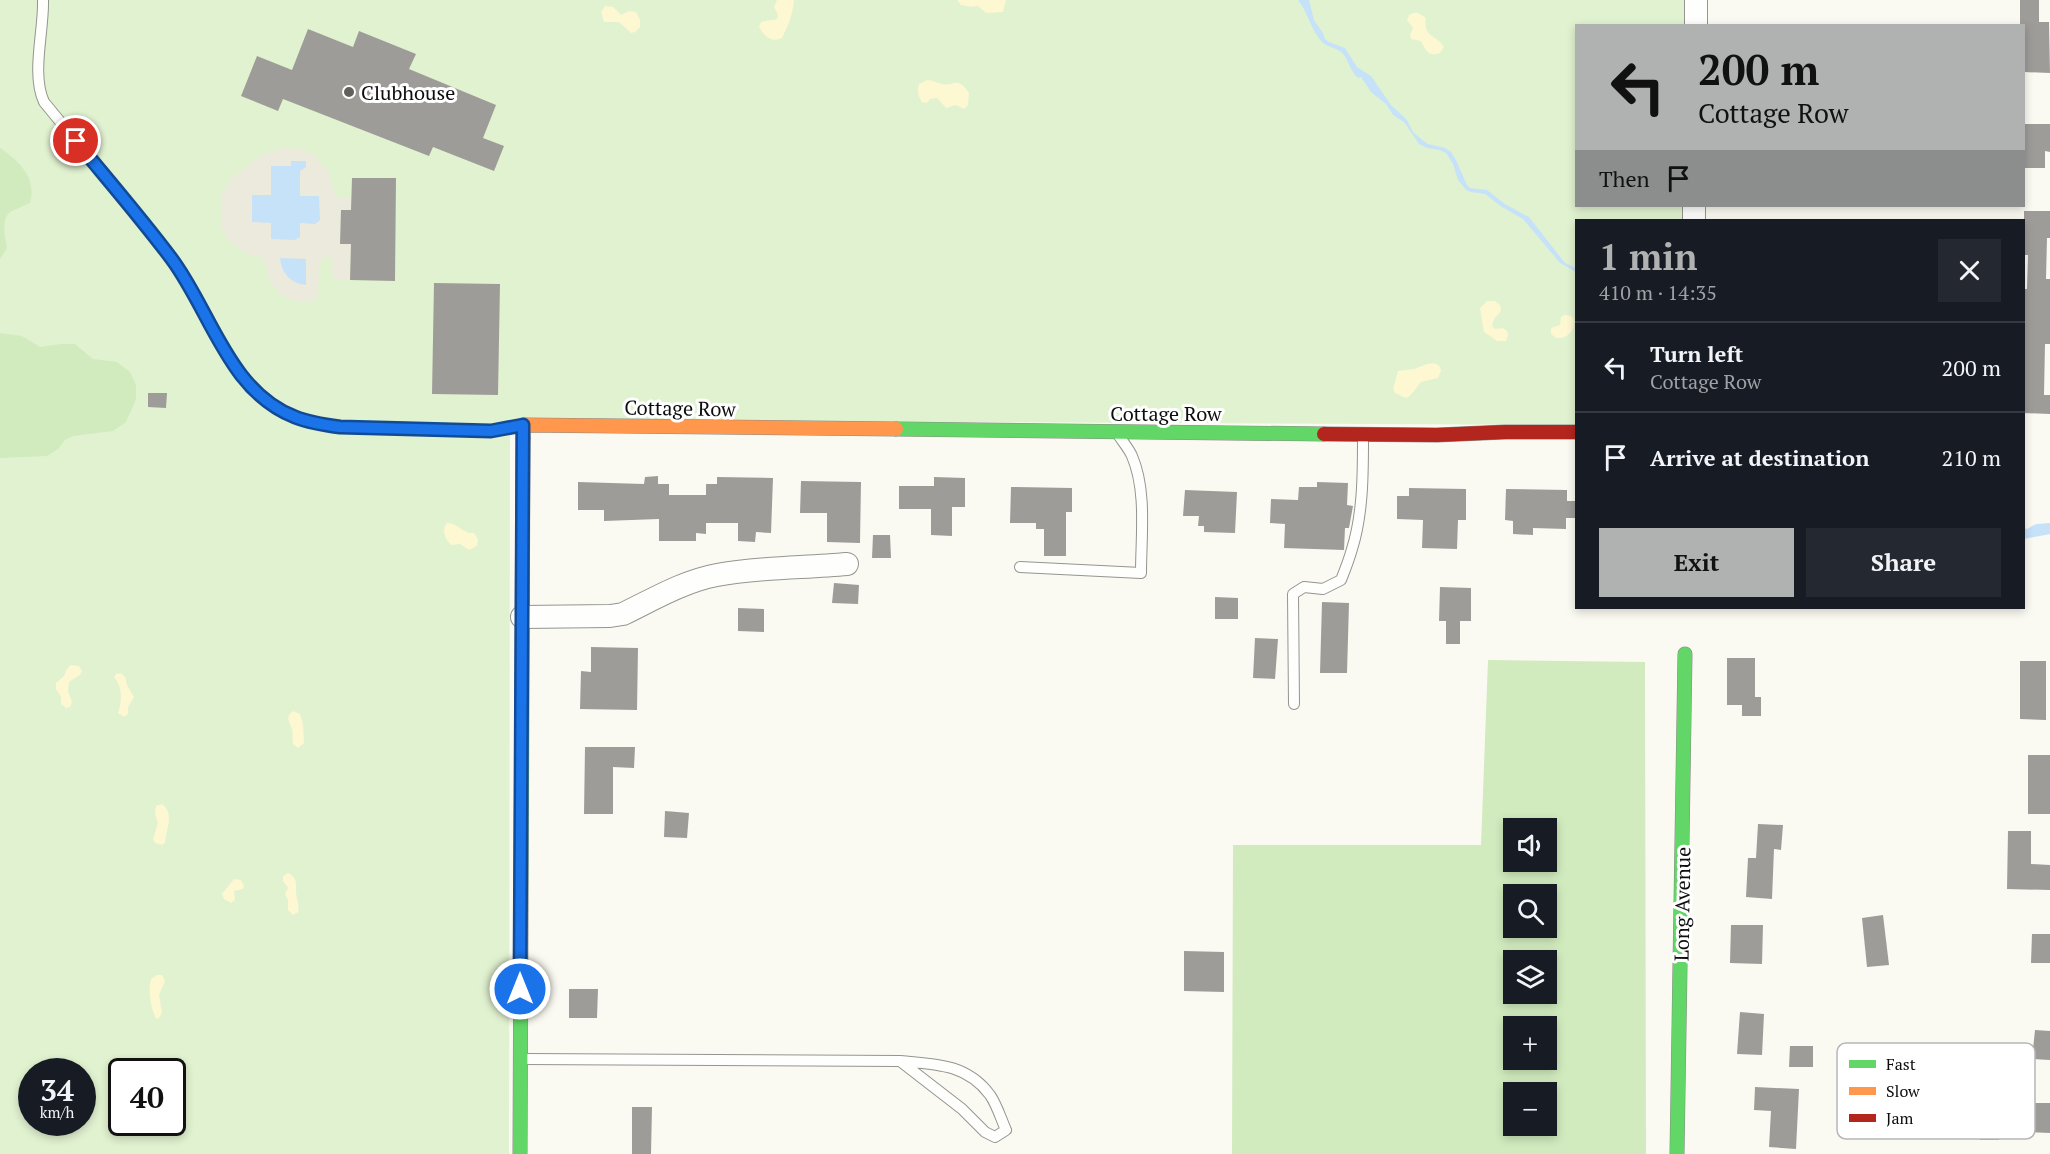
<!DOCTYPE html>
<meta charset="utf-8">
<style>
:root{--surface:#171b24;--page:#242831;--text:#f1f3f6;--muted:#9ea1a6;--line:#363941;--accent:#b0b1b1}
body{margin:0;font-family:"PT Serif",serif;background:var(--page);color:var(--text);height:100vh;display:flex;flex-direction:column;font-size:22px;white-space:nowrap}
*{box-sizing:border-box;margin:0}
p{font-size:20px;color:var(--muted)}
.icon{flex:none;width:33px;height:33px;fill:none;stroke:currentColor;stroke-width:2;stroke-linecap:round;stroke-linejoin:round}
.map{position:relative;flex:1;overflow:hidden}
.side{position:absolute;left:1575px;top:219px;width:450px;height:390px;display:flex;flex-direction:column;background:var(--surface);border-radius:0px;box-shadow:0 3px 9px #0003}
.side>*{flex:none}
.guide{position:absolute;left:1575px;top:24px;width:450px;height:183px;border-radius:0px;box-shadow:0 3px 9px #0003;background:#b0b1b1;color:#111;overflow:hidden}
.controls{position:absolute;left:1503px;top:818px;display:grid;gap:12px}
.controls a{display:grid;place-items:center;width:54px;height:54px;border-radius:0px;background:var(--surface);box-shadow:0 3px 9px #0003;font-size:30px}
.speed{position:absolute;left:18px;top:1058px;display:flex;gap:12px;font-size:30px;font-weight:700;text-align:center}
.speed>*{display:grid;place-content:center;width:78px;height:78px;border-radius:50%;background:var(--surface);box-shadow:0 3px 9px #0003;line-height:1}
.speed small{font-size:15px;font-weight:400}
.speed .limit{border:3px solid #111;border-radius:9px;background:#fff;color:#111}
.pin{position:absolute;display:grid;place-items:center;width:51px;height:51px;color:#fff;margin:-26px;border:3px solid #fff;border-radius:50%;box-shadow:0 2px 6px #0007}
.me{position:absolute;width:66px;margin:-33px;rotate:0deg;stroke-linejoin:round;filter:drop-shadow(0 0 4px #0008)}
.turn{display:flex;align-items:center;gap:21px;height:126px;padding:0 24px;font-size:27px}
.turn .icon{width:78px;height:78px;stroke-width:2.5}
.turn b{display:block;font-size:42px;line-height:51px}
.then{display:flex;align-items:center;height:57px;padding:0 24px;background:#0003;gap:12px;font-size:22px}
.round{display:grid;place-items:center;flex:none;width:63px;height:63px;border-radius:0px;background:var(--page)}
.summary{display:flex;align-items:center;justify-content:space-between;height:102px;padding:0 24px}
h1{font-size:36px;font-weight:800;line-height:45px;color:var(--accent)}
.action{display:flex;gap:12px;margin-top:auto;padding:12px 24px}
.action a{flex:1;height:69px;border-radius:0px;background:var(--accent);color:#111;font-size:24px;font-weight:800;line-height:69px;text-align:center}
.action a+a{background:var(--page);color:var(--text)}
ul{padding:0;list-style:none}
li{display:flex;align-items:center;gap:18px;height:90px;padding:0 24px;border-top:2px solid var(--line)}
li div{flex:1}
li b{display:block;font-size:22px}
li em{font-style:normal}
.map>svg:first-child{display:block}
</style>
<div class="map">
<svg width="2050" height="1154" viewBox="0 0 2050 1154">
<rect width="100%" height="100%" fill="#fbfaf2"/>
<path fill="#e1f2d0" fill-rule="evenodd" d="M0,0H1687V25L1576,26V206H1686V220H1576V425L510,420L509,1154H0ZM32,1071H82V1122H32ZM122,1071H172V1122H122Z"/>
<g fill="#d1ebbe" fill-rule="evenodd">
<path d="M0,148C19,161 37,177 30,203C24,206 18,208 12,211C0,217 5,237 7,248L0,259Z"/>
<path d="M0,333L22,336L40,347L61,344H75L93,359L117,362L130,372L136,385V399L126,422L113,431L73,436L65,440L58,449L47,456L0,458Z"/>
<path d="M1488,660L1645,662L1646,1154H1232L1233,845H1481ZM1514,828H1546V861H1514ZM1514,894H1546V927H1514ZM1514,960H1546V993H1514ZM1514,1026H1546V1059H1514ZM1514,1092H1546V1125H1514Z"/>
</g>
<g fill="#fdf7d2">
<path d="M777,0H794C793,14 788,26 782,38C772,43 764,36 759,27L761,22C773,18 784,24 774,7Z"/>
<path d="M957,0H1006L1003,12L986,13L978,6L971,7L961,5Z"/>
<path d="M605,6L613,7L621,15L629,11L636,12L640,20V27L635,32L631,33L619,22H604L601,12Z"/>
<path d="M1413,13H1418L1426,18C1423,38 1436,34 1444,47L1440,53C1428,58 1425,49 1421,41L1411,39L1410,35L1413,28L1407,20L1409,15Z"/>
<path d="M927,80C933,80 937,83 942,84C955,87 957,75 969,93L968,105L964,109L956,105L946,108L937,98L930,99L927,103L922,102C918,96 917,91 919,84Z"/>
<path d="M1487,301H1495L1500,305L1501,311L1494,319L1492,325L1494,329L1503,328L1507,331L1508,335L1506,341H1497L1484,332L1480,308Z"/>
<path d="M1565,315L1571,316L1574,319C1575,331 1568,339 1556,338L1551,334V328L1560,325L1561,317Z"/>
<path d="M1427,364C1434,363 1440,363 1441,371L1438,378L1421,382L1410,396L1406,398L1395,393L1393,389L1398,371L1414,369Z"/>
<path d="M447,523C459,523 462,534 474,533L478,539L477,546L469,550L460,544L451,545C445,539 441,530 447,523Z"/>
<path d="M71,665L79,666L82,671L80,675L69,682L68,691L72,702L70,707L66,708L61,704V697L56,689V683L64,676L66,670Z"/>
<path d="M121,673L125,677L127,685L134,697L128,707V714L124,717L118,713C122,702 123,687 114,677L116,674Z"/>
<path d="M293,711L300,714L303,724L304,743L298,748L293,744C292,739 293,734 292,729C289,720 285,717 293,711Z"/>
<path d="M162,804C175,814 166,830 165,843L162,845L155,843L153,839L158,823L155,814L156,806Z"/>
<path d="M288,873C297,878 296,882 296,891C296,899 300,903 298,912L293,915L288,910V900L285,894L288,888L283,881V876Z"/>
<path d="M234,879L241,880L244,886L243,889L234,891L235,900L231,903L224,899L222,894Z"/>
<path d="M157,975H162L165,981L159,995L162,1013L158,1019L156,1018C150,1007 148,991 151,979Z"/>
</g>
<path fill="#ece9dd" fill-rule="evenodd" d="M284,148L300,149L313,154L329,173L335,197H351V210H341L340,243L351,244L350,280H336L332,274L333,264L331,258H322L319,264L318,295L314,301L309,302L295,301L281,295L270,282L263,258L249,254L241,250L227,238L221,226L222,195L228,183L233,177L263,154ZM291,167L300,171V196L315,224L299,223L271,239V222Z"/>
<g fill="#c6e2f8">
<path d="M1298,0H1309L1314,20L1323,33L1325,39L1329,42L1345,48L1357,67L1371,76L1391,105L1407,120L1413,132L1420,138L1428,144L1445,148L1451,152L1456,160L1467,185L1470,188L1487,190L1505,204L1529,217L1565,263L1576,268V272L1560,263L1523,219L1502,207L1485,194L1471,192L1466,190L1458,180L1453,164L1446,153L1439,150L1427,148L1419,144L1404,122L1393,115L1386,104L1371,92L1361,77L1358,78C1350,71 1349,61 1343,54C1337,47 1328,48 1322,42C1311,30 1308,13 1298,0Z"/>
<path d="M291,161H306V167L300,171V196H319L320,220L315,224L300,223V237L295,240L271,239V223L252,222V195H271V166H291Z"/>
<path d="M280,258L306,259V285C290,283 282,274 280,258Z"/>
<path d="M2050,523V534L2024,539V528L2027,529L2036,524Z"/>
</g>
<g fill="#9e9c98">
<path d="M2020,0H2039V22H2049L2050,73L2024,72V26H2020Z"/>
<path d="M308,29L353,47L359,31L416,54L409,69L496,105L483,138L504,146L494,171L433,147L429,156L283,99L278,111L241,96L257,56L292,70Z"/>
<path d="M2024,124H2050V152L2045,151V168H2024Z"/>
<path d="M352,178H396L395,281L350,280L351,244H340L341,210H351Z"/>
<path d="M2024,211H2050V238H2047L2046,279H2050V344H2045L2044,395H2050V414L2024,413V289H2027L2028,255H2024Z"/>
<path d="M434,283L500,284L498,395L432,394Z"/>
<path d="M148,393H167L166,408L148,407Z"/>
<path d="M658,476V484H669V495H706V484H717V477L773,478L771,533L756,532L755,542L738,541V523H706V534L696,533V541H659V519L604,521V510H578V482L644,484L645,477Z"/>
<path d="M934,477L965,478V507H952V536L931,535V509H899V486H934Z"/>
<path d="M801,481L861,482L860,543L827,542V513H800Z"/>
<path d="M1317,482L1348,483L1347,505L1353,506L1349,528H1345L1344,550L1284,548L1285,524L1270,523L1271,499L1298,500L1299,487H1317Z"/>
<path d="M1011,487L1072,488V512H1066V556H1044V529H1036V523H1010Z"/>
<path d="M1409,488L1466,489V520H1458L1457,549L1422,548L1423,520L1397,519V496H1409Z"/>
<path d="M1506,489L1567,490V501H1576V518H1566V529L1533,528V535L1513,534V521L1505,520Z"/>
<path d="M1185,490L1237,492L1235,533L1204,532V526H1198L1199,516H1183Z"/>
<path d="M873,535H890L891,558H872Z"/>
<path d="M834,583L859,585L858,604L832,603Z"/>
<path d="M1440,587L1471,588V621H1460V644H1446V621H1439Z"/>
<path d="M1215,597L1238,598V619H1215Z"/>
<path d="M1322,602L1349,603L1347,673H1320Z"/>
<path d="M738,608L764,609V632L738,631Z"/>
<path d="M1255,638L1278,639L1275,679L1253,678Z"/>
<path d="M591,647L638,648L637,710L580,709L581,671L591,672Z"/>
<path d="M1727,658H1755V697H1761V716H1742V705H1727Z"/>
<path d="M2020,661H2046V720L2020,719Z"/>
<path d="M585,747H635L634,768L613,767V814H584Z"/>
<rect x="2028" y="755" width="22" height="59"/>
<path d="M665,811L689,813L687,838L664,837Z"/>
<path d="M1758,824L1783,825L1781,850L1774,849L1772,899L1746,897L1748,858H1756Z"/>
<path d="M2008,831H2031V864L2050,865V890L2007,889Z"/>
<path d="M1883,915L1889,965L1867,967L1862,918Z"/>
<path d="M1731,925H1763L1762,964L1730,963Z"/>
<path d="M2032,934H2050V963H2031Z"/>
<path d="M1184,951L1224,952V992L1184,991Z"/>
<path d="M569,989H598L597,1018H569Z"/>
<path d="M1740,1012L1764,1014L1762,1055L1737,1054Z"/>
<path d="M2035,1030L2050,1031V1060L2032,1059Z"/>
<path d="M1790,1046H1813V1067H1789Z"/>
<path d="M1755,1087L1799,1089L1796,1149L1769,1147L1771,1111L1754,1110Z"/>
<path d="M2024,1103H2050V1133L2024,1132Z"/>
<path d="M632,1107H652L651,1154H632Z"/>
<path d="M1980,1120H2000L1999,1140H1980Z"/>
</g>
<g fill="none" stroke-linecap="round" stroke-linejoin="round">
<defs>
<g id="lane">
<path d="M43,0C44,31 31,74 44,102L172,258C201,303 232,383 278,409C297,420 318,424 340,427L491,431L521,426"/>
<path d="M1020,567L1141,573C1141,536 1147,491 1132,456C1129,449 1123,442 1119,436"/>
<path d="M1294,704L1293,594L1304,587L1323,589L1341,580C1345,570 1349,560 1352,549C1363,514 1363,474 1363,438"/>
<path d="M523,1059L900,1061C936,1064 967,1064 990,1095C997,1105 1001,1119 1006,1130L995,1137L985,1132L962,1109L900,1061"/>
</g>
<g id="street">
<path d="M1696,26V0"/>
<path d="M1694,220V206"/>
<path d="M522,617L610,616L623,614C652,600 684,581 717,575C759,567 804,568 847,564"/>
</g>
<g id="fast">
<path d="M896,429L1324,434"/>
<path d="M520,1154L523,438"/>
<path d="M1677,1154L1685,654"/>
</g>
<path id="slow" d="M523,438V425L896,429"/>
<path id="jam" d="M1324,434L1437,435L1505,432H1576"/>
</defs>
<use href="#lane" stroke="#949490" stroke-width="12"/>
<use href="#street" stroke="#949490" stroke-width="24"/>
<use href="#fast" stroke="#8b8a87" stroke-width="15"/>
<use href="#slow" stroke="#8b8a87" stroke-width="15"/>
<use href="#jam" stroke="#8b8a87" stroke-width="15"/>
<use href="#lane" stroke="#fefefd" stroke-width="10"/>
<use href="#street" stroke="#fefefd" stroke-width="22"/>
<use href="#fast" stroke="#63d668" stroke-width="14"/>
<use href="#slow" stroke="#ff974d" stroke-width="14"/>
<use href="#jam" stroke="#b3261e" stroke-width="14"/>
</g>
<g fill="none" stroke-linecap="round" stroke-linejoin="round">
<defs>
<path id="route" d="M76,141C108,180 141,218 171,258C211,311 228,391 295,417C310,423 325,425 340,427L491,431L523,425L520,989"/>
</defs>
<use href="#route" stroke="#114b97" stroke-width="15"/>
<use href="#route" stroke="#1a73e8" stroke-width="10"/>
</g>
<circle fill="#60605d" stroke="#fff" stroke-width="2" cx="349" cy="92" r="6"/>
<g text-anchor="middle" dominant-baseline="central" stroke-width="6" stroke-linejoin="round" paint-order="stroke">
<g font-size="20" fill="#0d0d0d" stroke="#fff" text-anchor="start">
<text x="361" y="92">Clubhouse</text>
</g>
<g font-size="20" fill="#0d0d0d" stroke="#fff">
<text transform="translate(680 408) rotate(1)">Cottage Row</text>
<text x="1166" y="413">Cottage Row</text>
<text transform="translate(1682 904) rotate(-89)">Long Avenue</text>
</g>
</g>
<rect x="1837" y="1043" width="198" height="96" rx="9" fill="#fff" stroke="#b6b6b6" stroke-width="1.5"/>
<rect x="1849" y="1060" width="27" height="8" fill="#63d668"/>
<rect x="1849" y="1087" width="27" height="8" fill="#ff974d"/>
<rect x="1849" y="1114" width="27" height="8" fill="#b3261e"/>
<g font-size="16" fill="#0d0d0d">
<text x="1886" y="1070">Fast</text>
<text x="1886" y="1097">Slow</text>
<text x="1886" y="1124">Jam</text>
</g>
</svg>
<div class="controls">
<a><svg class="icon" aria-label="sound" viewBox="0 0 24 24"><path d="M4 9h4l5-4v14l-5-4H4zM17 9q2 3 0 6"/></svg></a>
<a><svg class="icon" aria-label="search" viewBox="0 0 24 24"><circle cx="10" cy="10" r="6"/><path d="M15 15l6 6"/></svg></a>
<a><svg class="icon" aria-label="layers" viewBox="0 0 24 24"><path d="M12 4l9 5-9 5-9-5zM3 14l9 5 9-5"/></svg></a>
<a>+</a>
<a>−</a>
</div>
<div class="speed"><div>34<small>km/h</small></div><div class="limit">40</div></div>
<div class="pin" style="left:76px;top:141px;background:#d93025"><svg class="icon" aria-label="arrive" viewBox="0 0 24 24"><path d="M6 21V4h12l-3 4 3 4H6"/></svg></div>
<svg class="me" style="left:520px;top:989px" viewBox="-20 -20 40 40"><circle r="17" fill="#1a73e8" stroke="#fff" stroke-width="3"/><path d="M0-11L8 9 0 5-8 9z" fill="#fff"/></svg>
<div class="guide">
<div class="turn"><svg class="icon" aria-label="left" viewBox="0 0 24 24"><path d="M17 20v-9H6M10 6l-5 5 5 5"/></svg><div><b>200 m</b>Cottage Row</div></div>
<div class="then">Then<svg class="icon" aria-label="arrive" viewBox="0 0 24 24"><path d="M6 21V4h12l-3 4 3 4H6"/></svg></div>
</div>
<section class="side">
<div class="summary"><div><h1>1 min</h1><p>410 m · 14:35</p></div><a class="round"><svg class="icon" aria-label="close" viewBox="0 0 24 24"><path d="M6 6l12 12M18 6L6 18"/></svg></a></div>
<ul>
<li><svg class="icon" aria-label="left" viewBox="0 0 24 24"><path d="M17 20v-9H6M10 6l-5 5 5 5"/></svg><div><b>Turn left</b><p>Cottage Row</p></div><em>200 m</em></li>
<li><svg class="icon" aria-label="arrive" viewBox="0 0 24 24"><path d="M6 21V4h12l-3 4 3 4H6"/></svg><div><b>Arrive at destination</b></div><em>210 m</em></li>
</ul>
<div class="action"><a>Exit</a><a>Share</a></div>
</section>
</div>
